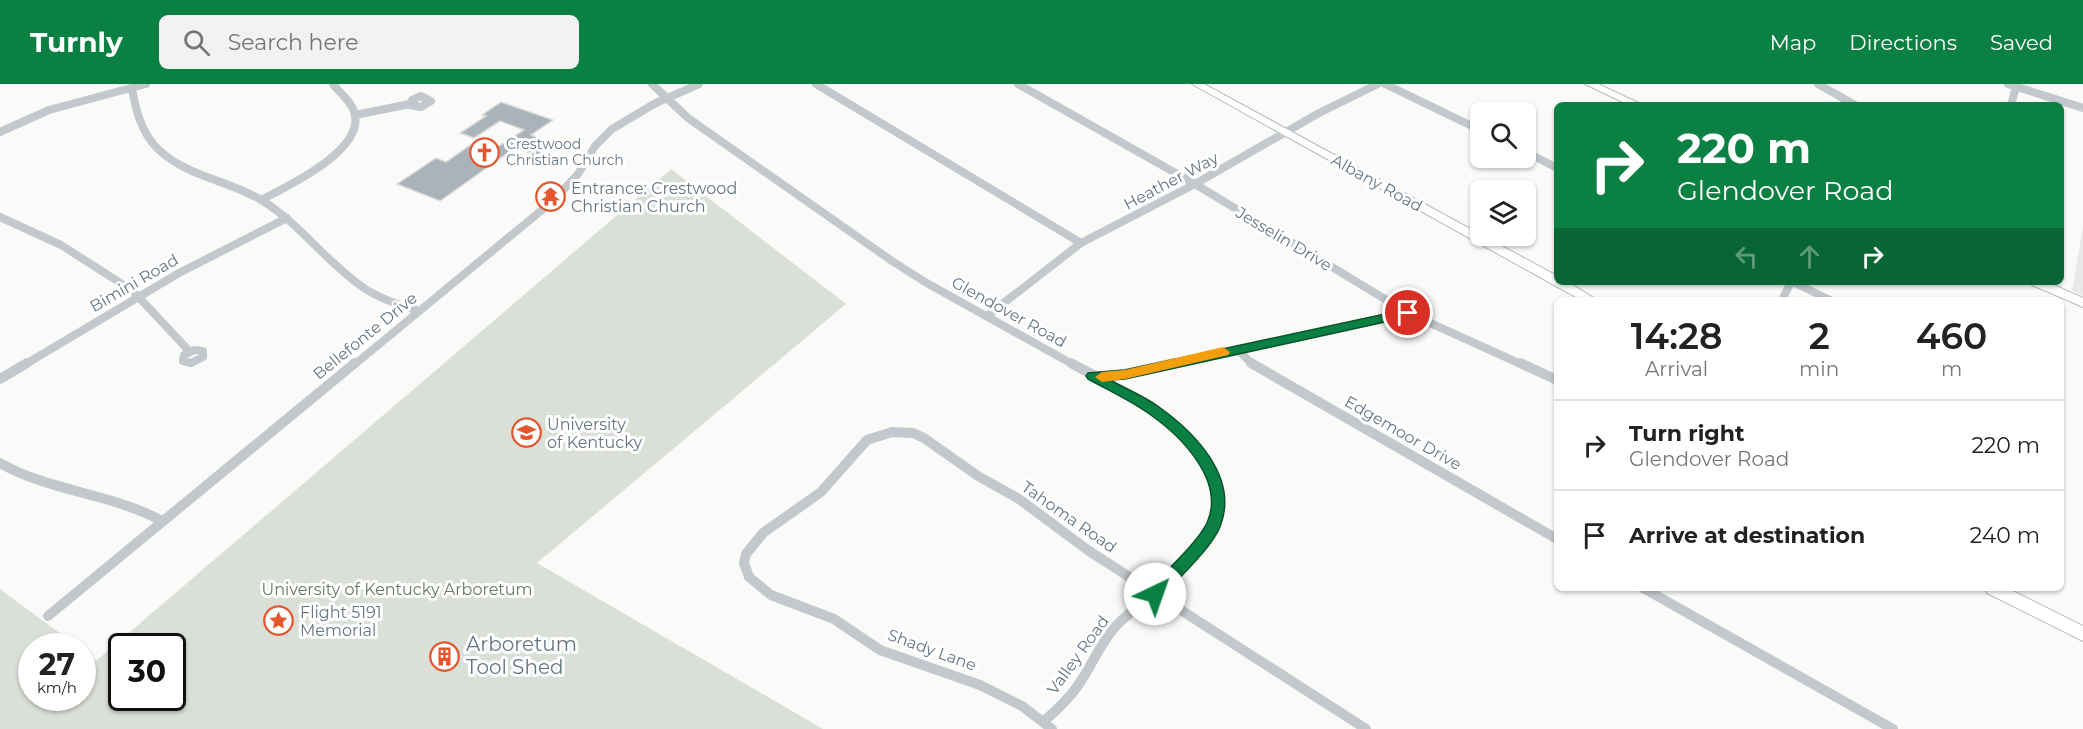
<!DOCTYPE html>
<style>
:root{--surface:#fff;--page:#f2f2f2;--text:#222;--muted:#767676;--line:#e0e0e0;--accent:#0b8043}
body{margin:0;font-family:Montserrat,sans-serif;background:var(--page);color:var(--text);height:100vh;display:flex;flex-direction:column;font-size:22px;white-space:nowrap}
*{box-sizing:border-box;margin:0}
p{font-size:20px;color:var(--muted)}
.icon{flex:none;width:33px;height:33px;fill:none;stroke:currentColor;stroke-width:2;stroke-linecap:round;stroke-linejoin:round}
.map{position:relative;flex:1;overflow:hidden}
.details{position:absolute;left:1554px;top:213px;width:510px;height:294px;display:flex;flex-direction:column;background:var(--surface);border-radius:9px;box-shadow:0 2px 4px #0004}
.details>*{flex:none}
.hud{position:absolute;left:1554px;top:18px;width:510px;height:183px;border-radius:9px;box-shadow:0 2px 4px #0004;background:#0b8043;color:#fff;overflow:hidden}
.tools{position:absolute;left:1470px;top:18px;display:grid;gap:12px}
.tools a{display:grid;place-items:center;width:66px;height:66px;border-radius:9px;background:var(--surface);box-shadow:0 2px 4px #0004;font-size:30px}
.speed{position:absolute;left:18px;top:549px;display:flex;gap:12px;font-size:30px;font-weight:700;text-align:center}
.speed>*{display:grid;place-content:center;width:78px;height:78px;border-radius:50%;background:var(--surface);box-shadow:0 2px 4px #0004;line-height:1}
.speed small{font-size:15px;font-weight:400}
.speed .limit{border:3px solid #111;border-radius:9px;background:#fff;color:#111}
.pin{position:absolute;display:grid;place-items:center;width:51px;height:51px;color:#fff;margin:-26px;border:3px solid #fff;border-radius:50%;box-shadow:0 2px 6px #0007}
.me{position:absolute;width:66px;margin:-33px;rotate:42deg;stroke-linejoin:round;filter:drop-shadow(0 0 4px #0008)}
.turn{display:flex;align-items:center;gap:21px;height:126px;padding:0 24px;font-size:27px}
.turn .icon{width:78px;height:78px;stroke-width:2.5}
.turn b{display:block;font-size:42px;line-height:51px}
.lanes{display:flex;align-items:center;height:57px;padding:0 24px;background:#0003;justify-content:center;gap:30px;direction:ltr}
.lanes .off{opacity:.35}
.eta{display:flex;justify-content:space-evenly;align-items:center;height:102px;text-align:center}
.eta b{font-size:36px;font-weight:600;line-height:42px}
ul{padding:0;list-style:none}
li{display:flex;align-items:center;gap:18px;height:90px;padding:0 24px;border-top:2px solid var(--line)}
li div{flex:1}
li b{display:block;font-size:22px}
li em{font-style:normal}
header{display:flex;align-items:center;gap:36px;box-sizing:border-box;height:84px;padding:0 30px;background:var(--accent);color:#fff}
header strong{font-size:28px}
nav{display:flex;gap:33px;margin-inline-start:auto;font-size:21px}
.search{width:420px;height:54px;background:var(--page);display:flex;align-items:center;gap:15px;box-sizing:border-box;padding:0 21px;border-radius:9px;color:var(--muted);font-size:22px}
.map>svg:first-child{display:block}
</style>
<header>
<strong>Turnly</strong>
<div class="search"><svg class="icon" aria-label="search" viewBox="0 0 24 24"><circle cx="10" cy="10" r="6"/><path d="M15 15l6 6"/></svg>Search here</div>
<nav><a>Map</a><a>Directions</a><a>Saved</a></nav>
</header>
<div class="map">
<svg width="2083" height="645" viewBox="0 0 2083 645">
<rect width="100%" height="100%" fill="#fafaf8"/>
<path fill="#e8e9e9" d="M2083,142V212L2072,207Z"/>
<path fill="#dadfd7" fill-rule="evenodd" d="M671,85L846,220L537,479L823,645H0V505L77,562H32V614H82L83,567L96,577ZM122,562H172V614H122Z"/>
<path fill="#aab3b9" stroke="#dcdcda" stroke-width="1.5" d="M501,18L553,36L531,51L554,59L537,71L515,64L440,117L397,100L436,74L446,78L479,55L499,62L524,46L500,37L474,54L460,49L486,32L482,31Z"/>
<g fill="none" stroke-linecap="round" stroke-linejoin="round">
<defs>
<g id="secondary">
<path d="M1192,0H1204L1557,192V198H1568L1597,216H1581Z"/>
<path d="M1585,0H1598L1643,21H1629Z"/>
<path d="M2030,198H2047L2083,214V223L2032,201Z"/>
<path d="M1984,504H2007L2083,542V557L1987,509Z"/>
</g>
</defs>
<use href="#secondary" stroke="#b3babf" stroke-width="2"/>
<g stroke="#c3c8cc" stroke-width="8">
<path d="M652,0L688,34L892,177L925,198L1074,281"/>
<path d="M816,0L1081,159"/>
<path d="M1018,0L1195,100L1408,229L1523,281"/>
<path d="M1385,0L1480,46"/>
<path d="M1818,0L1855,21"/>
<path d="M2008,0L2083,24"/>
<path d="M132,5C136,26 141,48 157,64C186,93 229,96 263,117C301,141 327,179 364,204C380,215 400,221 419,227"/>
<path d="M421,12L431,17L421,23L410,21L412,16Z"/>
<path d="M2011,21L2016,3"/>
<path d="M355,31L410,20"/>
<path d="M0,48L49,26L146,0"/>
<path d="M1526,68L1557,84"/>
<path d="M261,116C286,103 371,64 353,25C349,16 339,8 333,0"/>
<path d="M0,133L61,161L133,207L190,268"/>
<path d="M1793,198L1830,216"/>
<path d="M1782,216L1791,198"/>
<path d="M987,232L1081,159L1195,100L1319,29L1378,0"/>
<path d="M1237,265L1253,281"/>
<path d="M194,266L203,267V273L191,279L183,277L184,271Z"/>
<path d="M24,281L179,189L287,134"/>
<path d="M354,281L554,116L578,90L595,62L612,45L654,20L699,0"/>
<path d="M1168,281L1408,229"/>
</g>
<g stroke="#c3c8cc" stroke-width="10">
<path d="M1251,279L1557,455"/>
<path d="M1520,279L1557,296"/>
<path d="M1095,293L1125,290L1175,279"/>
<path d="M0,295L27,279"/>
<path d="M0,379C51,408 111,409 162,437"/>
<path d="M1643,504L1893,645"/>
<path d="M48,532L355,279"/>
<path d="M1044,637C1058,625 1071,613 1081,597C1092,580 1101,559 1115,543C1126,531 1140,521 1153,511C1163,504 1204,457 1210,446C1251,367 1123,308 1071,279"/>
<path d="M1052,645L1022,622L980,601L880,566L834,535L771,511L749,493L744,479L746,470L763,449L821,408L867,356L892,348L913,349L924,354L978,392L1019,415L1089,467L1366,645"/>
</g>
<use href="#secondary" fill="#fff" fill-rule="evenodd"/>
</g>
<path fill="#0b8043" stroke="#07532c" stroke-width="1.5" d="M1408,225L1412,226L1414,229L1412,232L1125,295L1110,296C1126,305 1144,312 1159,323C1194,348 1238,392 1221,440C1214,462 1177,496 1160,514L1155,516L1149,514L1147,510L1149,505C1165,488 1197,459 1207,439C1226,396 1180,351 1148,329C1130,316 1108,306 1088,295L1086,292L1088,289L1125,286Z"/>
<path fill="#f59e0b" d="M1223,263L1230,268L1228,271L1125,295L1102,298L1095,293L1102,288L1125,286Z"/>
<defs>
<symbol id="church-ring" viewBox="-11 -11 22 22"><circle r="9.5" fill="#fff" stroke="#e4572e" stroke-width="1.5"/><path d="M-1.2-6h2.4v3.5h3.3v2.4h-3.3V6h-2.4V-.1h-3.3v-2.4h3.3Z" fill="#e4572e"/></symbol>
<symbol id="temple-ring" viewBox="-11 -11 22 22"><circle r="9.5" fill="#fff" stroke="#e4572e" stroke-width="1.5"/><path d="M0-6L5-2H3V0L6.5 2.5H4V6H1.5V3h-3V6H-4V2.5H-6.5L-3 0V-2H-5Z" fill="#e4572e"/></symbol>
<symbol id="university-ring" viewBox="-11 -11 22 22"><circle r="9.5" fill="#fff" stroke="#e4572e" stroke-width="1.5"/><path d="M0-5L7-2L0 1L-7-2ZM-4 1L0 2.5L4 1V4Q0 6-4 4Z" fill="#e4572e"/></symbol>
<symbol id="sight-ring" viewBox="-11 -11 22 22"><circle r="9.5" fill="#fff" stroke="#e4572e" stroke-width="1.5"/><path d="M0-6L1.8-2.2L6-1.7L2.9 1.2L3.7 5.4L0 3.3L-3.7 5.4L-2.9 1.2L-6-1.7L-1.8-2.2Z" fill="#e4572e"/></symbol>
<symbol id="building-ring" viewBox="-11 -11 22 22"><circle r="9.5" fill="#fff" stroke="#e4572e" stroke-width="1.5"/><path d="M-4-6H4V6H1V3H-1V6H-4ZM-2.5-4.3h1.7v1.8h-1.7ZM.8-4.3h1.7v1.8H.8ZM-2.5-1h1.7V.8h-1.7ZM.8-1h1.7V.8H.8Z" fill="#e4572e"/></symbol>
</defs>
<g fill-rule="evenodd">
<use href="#church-ring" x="468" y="52" width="33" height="33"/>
<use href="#temple-ring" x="534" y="96" width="33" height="33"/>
<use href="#university-ring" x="510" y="332" width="33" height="33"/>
<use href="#sight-ring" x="262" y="520" width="33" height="33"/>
<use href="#building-ring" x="428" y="556" width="33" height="33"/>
</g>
<g text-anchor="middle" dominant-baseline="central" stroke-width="6" stroke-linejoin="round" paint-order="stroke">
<g font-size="14" fill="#657683" stroke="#fff" text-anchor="start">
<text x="506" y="60">Crestwood<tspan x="506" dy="16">Christian Church</tspan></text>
</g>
<g font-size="16" fill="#657683" stroke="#fff">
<text transform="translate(1171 97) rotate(-28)">Heather Way</text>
<text transform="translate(1377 99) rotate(29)">Albany Road</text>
<text transform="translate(1284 155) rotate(31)">Jesselin Drive</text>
<text transform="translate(134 199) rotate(-30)">Bimini Road</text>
<text transform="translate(1009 228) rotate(29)">Glendover Road</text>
<text transform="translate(365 252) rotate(-39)">Bellefonte Drive</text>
<text transform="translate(1403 349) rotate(30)">Edgemoor Drive</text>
<text transform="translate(1069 433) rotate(35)">Tahoma Road</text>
<text transform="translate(932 566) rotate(20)">Shady Lane</text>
<text transform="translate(1078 571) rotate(-54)">Valley Road</text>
</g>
<g font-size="16" fill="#657683" stroke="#fff" text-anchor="start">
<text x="571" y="104">Entrance: Crestwood<tspan x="571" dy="18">Christian Church</tspan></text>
<text x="547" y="340">University<tspan x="547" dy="18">of Kentucky</tspan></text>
<text x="300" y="528">Flight 5191<tspan x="300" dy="18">Memorial</tspan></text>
</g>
<g font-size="16" fill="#687a64" stroke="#fff">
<text x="397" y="505">University of Kentucky Arboretum</text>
</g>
<g font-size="20" fill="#657683" stroke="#fff" text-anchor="start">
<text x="466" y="560">Arboretum<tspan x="466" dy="23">Tool Shed</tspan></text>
</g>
</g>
</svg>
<div class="tools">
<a><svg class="icon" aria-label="search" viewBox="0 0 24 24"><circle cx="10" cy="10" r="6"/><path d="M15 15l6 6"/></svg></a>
<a><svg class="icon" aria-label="layers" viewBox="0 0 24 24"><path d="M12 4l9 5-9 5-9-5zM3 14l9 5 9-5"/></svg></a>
</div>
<div class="speed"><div>27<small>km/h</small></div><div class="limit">30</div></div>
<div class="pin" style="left:1408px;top:229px;background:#d93025"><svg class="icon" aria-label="arrive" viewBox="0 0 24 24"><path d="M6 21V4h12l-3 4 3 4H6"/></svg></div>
<svg class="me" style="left:1155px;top:510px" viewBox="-20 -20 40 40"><circle r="19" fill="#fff"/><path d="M0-13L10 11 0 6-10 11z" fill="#0b8043"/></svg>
<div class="hud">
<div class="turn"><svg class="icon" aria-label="right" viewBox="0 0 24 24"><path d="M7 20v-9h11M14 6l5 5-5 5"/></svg><div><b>220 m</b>Glendover Road</div></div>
<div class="lanes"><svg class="icon off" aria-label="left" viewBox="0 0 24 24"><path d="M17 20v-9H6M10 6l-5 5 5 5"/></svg><svg class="icon off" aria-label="ahead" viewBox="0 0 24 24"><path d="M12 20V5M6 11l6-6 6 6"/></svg><svg class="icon" aria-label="right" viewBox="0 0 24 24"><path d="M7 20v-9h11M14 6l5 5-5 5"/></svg></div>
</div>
<section class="details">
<div class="eta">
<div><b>14:28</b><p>Arrival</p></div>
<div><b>2</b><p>min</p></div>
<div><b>460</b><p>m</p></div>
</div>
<ul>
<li><svg class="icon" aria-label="right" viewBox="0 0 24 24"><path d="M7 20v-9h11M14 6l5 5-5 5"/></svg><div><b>Turn right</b><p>Glendover Road</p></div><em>220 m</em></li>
<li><svg class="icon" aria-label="arrive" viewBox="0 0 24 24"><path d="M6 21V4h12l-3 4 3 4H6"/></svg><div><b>Arrive at destination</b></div><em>240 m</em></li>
</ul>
</section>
</div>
